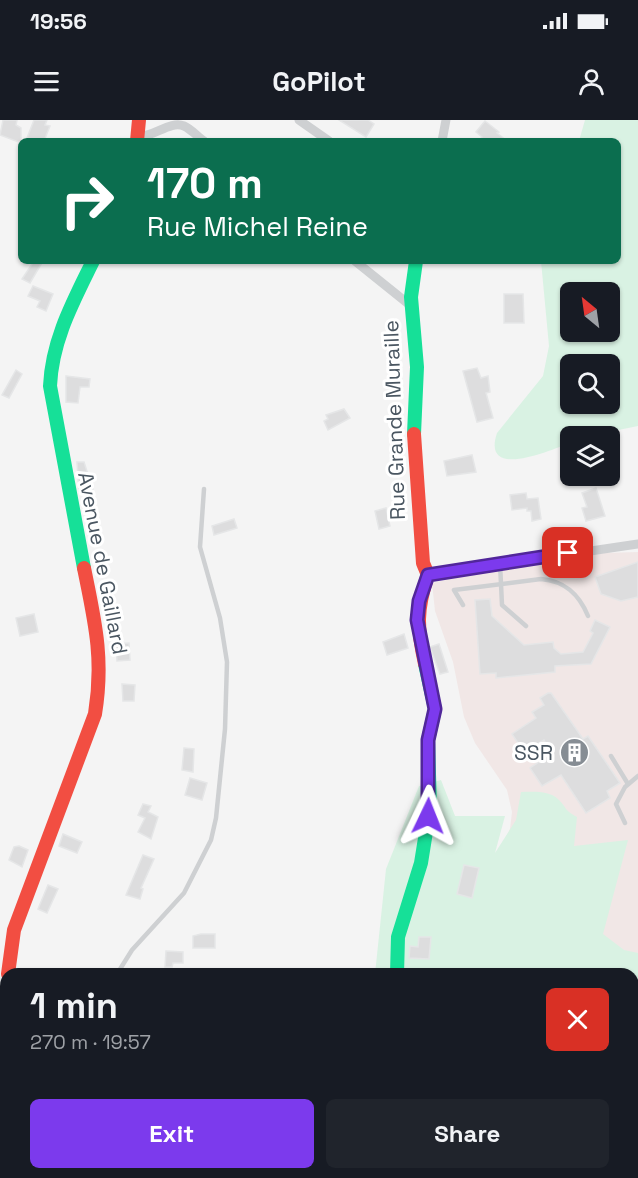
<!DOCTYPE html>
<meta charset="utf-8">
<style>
:root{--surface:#171b24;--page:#20242c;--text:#f1f3f6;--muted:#9ea1a6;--accent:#7c3aed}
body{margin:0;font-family:"Space Grotesk",sans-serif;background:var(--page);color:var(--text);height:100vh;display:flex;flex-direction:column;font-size:22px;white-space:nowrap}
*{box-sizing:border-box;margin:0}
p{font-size:20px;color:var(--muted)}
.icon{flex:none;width:33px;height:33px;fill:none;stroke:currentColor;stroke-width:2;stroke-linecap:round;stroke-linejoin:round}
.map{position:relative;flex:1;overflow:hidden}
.drawer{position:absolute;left:0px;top:848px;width:639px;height:212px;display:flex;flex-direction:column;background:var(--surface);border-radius:18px 18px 0 0;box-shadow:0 2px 4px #0004}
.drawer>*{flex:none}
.guide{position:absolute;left:18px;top:18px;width:603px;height:126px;border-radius:9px;box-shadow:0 2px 4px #0004;background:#0b6e4f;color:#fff;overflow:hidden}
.needle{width:39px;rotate:331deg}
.fabs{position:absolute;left:560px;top:162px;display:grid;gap:12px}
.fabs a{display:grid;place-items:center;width:60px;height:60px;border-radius:9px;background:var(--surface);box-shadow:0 2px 4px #0004;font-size:30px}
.pin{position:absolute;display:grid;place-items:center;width:51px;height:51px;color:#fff;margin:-26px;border-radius:12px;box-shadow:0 3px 9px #0006}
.me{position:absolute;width:66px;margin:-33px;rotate:2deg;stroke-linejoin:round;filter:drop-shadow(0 0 4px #0008)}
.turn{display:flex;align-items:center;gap:21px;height:126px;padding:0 30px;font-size:27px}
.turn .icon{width:78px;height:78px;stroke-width:2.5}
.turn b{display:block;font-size:42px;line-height:51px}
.round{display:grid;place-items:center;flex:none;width:63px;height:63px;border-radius:9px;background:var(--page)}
.summary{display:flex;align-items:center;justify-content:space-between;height:102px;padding:0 30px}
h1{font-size:36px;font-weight:700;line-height:45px}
.cta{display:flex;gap:12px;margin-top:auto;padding:12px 30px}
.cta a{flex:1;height:69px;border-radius:9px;background:var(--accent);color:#fff;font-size:24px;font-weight:700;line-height:69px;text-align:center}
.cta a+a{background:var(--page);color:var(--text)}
.status{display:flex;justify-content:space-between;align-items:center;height:42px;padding:0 30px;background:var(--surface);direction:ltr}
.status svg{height:16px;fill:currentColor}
header{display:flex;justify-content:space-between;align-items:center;height:78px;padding:0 30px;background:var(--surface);font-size:27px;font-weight:700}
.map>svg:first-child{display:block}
</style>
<div class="status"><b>19:56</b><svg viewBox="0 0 49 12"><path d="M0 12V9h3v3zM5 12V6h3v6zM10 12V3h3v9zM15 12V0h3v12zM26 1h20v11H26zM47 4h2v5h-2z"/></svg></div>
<header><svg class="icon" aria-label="menu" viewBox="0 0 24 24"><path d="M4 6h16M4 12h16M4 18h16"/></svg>GoPilot<svg class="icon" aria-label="person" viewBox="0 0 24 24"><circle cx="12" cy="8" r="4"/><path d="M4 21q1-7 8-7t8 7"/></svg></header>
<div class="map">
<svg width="638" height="1058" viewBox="0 0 638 1058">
<rect width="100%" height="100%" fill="#f4f4f4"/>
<path fill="#f1e7e6" d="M638,432V845L603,854L479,773L510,709L512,692L507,670L475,623L464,597L453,542L435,491L432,463L517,445L604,433Z"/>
<g fill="#d9f2e3" fill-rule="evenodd">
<path d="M585,0H638V306L589,316H570V323C551,330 481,361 497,313L543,256L549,226L541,141H618V21H579ZM609,172V212H570V172ZM570,244H609V284H570Z"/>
<path d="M441,660L455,696H505L495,733L516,700L521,672C534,672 549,670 559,680C567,688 564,690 577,697L574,726L628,720L603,814L624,830L638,833V1016L633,1023V854H375L386,749L419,666Z"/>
<path d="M107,1053H319L321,1058H107Z"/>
<path d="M384,1053H613L610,1058H386Z"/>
</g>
<g fill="#ddddde" stroke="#e5e6e7" stroke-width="1.5">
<path d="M3,0H17L16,5L21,8V23L0,15Z"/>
<path d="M34,0H47L45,5L50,6L44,21L27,18Z"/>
<path d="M339,0H368L374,4L366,17Z"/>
<path d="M485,1L499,12L497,13L507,21H479L482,17L476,12Z"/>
<path d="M34,141H43L30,163L22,159Z"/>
<path d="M33,166L53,174L46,191L37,187L40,181L28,176Z"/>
<path d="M504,174H523L524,203H504Z"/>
<path d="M477,248L481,258L488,256L490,272L486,273L493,298L477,302L463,251Z"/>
<path d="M16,250L22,254L9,278L2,275Z"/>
<path d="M66,256L90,259L89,267H80L78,283L66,282Z"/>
<path d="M344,289L350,298L328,310L324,301L328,299L326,295Z"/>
<path d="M472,335L476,352L447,356L444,341Z"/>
<path d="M77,342H84L93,370L79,371Z"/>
<path d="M596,368L605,396L586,401L582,388L587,387L582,373Z"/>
<path d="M526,373L527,379L538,378L541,399L532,401L531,391H527V388L512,390L510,375Z"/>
<path d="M386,388L390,406L379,409L375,391Z"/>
<path d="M234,399L237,408L214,415L212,406Z"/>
<path d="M638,442V477L621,481L601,474L595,457Z"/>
<path d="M490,479L492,496L524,525L553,522L554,528L561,534L583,532L593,513L590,511L595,500L610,507L591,544L555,546V552L496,558V553L480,554L475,480Z"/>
<path d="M34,494L38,512L20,516L16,498Z"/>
<path d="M404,514L408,528L387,535L383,522Z"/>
<path d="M129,523L130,540L117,541L116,524Z"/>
<path d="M439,524L448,552L440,554L430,527Z"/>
<path d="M122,564L135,565L134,581H123Z"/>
<path d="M548,573H551L583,619L588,616L620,663L607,671L610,678L586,693L561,655L542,666L530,648L551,634L544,620L524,632L512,614L536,598L532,592L544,585L540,578Z"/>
<path d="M184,628L194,629L193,652L182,650Z"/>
<path d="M190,658L207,663L202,680L185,675Z"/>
<path d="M143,684L151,686L148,692L158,697L151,719L138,712L145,698L138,695Z"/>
<path d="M63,714L82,722L77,733L59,726Z"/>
<path d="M19,726L28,730L22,747L9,740L14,727Z"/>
<path d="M143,735L154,739L141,768L143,769L140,779L126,775Z"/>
<path d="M464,745L479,748L472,778L457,774Z"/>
<path d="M48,765L58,769L47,793L38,789Z"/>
<path d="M201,814H215V828H193V816Z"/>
<path d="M419,817H431L429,839L409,838L410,826L418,827Z"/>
<path d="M166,831L183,832V843H173L172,847H165Z"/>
</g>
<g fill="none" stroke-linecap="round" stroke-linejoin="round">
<g stroke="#ced0d2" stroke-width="4.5">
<path d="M500,443L502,485L526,506"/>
<path d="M463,485L454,470L541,459C565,461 579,474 588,496"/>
<path d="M611,636L628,664"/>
<path d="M625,703L616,684L625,667L638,656"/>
<path d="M43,854H62"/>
<path d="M117,854L132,830L184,773L211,720L216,698L225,609L227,542L220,498L200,427L204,369"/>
<path d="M96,1053L97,1058"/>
<path d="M129,1053L130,1058"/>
<path d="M148,1053V1058"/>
<path d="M159,1053L160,1058"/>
<path d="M219,1053L221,1058"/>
<path d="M116,1058V1053"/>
<path d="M191,1058L204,1054"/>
<path d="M299,1058L310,1054"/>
</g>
<g stroke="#ced0d2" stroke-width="9">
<path d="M299,0L329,21"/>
<path d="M138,16C153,18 170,0 184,6C191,9 198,17 204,21"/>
<path d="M442,21L446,0"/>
<path d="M355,141L411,186"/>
<path d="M428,455L638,424"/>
<path d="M416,1053L419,1058"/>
</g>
<g stroke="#16e098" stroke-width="14">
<path d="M414,314L417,247L411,177L416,141"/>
<path d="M84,448L50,266C52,220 73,182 93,141"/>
<path d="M397,854L398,817L421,743L430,687L428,620L435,589L425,544"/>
</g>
<path stroke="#ffcf43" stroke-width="14" d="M73,1053L74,1058"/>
<g stroke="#f24e42" stroke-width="14">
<path d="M137,21L139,0"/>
<path d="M414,314L423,443L428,455C416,490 417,508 425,544"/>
<path d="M8,854L14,810L95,594C104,539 95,502 84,448"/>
</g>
</g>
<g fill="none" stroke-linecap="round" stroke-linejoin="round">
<defs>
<path id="route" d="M428,696V620L435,589L417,500L419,481L428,455L568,433"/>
</defs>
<use href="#route" stroke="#51269a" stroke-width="15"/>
<use href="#route" stroke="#7c3aed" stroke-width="10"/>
</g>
<defs>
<symbol id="building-disc" viewBox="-11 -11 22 22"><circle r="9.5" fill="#868d94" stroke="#fff"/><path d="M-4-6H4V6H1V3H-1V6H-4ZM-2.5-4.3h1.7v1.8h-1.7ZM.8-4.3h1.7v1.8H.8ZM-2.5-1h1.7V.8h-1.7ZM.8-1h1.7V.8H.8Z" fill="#fff"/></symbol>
</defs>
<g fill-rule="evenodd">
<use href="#building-disc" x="558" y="616" width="33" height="33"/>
</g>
<g text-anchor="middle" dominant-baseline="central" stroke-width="6" stroke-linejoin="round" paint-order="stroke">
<g font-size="21" fill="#4a5661" stroke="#fff">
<text transform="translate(394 300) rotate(-92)">Rue Grande Muraille</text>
<text transform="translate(103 443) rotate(79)">Avenue de Gaillard</text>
</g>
<g font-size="21" fill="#4a5661" stroke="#fff" text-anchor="end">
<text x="553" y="632">SSR</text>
</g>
</g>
</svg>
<div class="fabs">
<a><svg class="needle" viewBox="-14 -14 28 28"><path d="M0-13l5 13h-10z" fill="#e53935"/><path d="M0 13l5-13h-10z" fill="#9ea1a6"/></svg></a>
<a><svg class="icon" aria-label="search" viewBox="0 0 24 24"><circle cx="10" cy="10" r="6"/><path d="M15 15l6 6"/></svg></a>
<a><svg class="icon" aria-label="layers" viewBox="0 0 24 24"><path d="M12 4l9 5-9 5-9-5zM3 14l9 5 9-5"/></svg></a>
</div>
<div class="pin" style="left:568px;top:433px;background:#d93025"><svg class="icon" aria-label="arrive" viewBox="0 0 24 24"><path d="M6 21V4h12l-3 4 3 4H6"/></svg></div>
<svg class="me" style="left:428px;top:696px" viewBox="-20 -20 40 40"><path d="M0-17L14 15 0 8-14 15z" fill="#7c3aed" stroke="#fff" stroke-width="4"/></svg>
<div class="guide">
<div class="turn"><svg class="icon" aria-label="right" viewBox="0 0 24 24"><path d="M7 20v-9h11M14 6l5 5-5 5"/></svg><div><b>170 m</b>Rue Michel Reine</div></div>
</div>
<section class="drawer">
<div class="summary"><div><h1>1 min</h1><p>270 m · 19:57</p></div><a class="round" style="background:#d93025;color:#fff"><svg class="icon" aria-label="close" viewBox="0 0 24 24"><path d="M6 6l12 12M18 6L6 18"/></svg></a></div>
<div class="cta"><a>Exit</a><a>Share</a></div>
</section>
</div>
